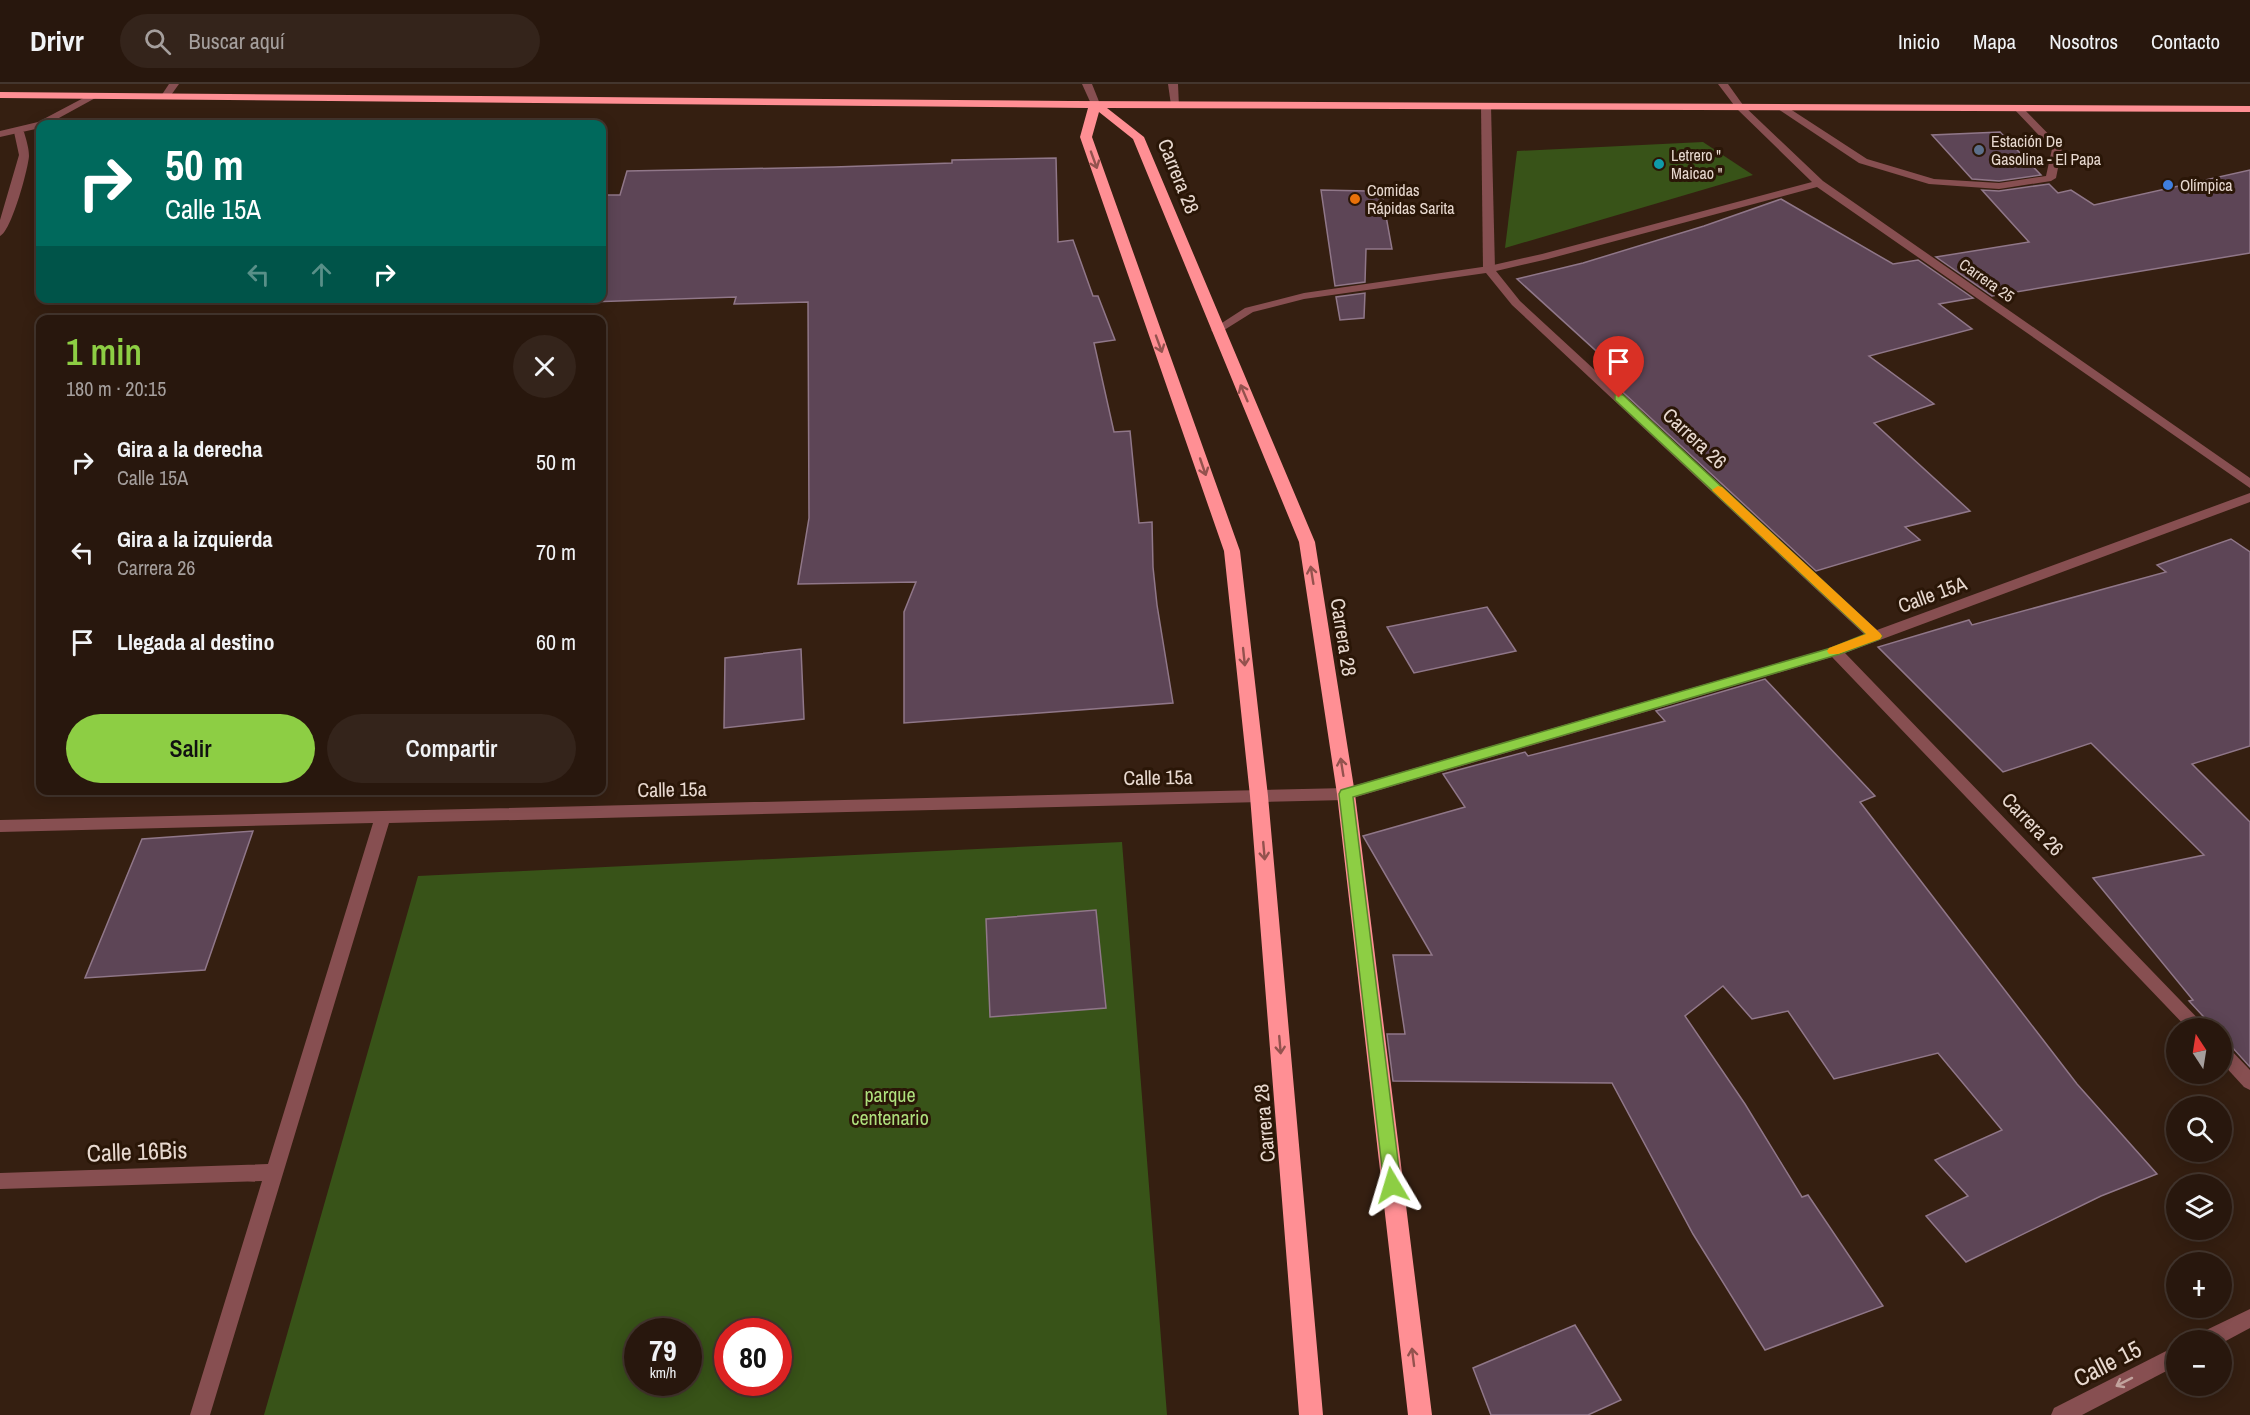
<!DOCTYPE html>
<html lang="es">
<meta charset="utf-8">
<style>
:root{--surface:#28170d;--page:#34241b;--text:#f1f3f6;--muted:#a59f9d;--line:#44362e;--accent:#8dce44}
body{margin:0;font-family:"Archivo Narrow",sans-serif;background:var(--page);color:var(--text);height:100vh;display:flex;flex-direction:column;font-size:22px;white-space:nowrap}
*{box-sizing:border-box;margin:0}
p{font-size:20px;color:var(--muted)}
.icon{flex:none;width:33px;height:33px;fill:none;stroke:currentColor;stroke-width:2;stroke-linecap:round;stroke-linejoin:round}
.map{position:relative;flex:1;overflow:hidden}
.panel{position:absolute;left:36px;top:231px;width:570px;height:480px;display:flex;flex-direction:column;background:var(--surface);border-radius:12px;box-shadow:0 3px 15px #0003,0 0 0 2px var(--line)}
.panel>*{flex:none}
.top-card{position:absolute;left:36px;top:36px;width:570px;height:183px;border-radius:12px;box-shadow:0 3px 15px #0003,0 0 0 2px var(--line);background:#00695c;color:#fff;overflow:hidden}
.needle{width:39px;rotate:348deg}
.controls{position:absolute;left:2166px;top:934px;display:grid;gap:12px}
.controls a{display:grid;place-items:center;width:66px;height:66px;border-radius:50%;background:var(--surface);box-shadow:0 3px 15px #0003,0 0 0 2px var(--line);font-size:30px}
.speed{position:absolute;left:624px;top:1234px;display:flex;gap:12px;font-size:30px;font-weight:700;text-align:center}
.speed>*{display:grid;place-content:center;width:78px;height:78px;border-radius:50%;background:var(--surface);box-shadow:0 3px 15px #0003,0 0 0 2px var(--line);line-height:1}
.speed small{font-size:15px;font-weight:400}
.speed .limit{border:9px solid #d22;background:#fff;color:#111}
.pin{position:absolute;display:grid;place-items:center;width:51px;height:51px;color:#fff;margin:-62px -26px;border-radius:50% 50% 50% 0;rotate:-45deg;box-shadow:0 0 6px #0007}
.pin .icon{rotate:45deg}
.me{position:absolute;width:66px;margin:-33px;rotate:353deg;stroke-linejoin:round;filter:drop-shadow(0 0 4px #0008)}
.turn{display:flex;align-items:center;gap:21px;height:126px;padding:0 30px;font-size:27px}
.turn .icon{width:78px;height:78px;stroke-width:2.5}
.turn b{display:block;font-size:42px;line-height:51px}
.lanes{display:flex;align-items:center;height:57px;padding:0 30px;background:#0003;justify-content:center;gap:30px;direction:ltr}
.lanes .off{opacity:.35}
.round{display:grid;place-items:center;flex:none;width:63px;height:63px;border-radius:32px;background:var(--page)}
.overview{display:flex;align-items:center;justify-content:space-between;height:102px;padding:0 30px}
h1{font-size:36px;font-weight:600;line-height:45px;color:var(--accent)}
.primary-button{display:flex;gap:12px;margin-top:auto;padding:12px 30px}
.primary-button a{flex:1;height:69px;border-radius:36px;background:var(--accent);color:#111;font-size:24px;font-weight:600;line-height:69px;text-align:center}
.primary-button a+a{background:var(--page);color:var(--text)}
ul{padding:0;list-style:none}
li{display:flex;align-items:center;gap:18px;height:90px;padding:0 30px}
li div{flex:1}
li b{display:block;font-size:22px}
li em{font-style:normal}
header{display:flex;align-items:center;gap:36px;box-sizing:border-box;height:84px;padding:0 30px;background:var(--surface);border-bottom:2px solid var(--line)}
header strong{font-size:28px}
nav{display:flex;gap:33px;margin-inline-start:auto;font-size:21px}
.search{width:420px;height:54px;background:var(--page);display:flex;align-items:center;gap:15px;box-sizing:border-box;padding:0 21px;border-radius:33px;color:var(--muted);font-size:22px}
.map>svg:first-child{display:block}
</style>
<header>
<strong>Drivr</strong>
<div class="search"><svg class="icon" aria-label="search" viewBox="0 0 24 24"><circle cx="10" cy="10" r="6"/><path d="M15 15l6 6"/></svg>Buscar aquí</div>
<nav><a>Inicio</a><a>Mapa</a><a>Nosotros</a><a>Contacto</a></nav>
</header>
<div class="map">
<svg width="2250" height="1331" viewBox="0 0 2250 1331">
<rect width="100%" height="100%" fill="#351f11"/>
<g fill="#385318" fill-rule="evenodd">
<path d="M1703,58L1753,91L1505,164L1517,67Z"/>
<path d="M1122,758L1167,1331H264L418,792ZM638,1248H688V1299H638ZM728,1248H778V1299H728Z"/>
</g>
<g fill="#5d4556" stroke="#907789" stroke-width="1.5">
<path d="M2000,48L2041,91L1999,97L1972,95L1932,51Z"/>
<path d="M1056,74L1058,158L1073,156L1093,212H1098L1115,256L1094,259L1114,348L1130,347L1139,439L1152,438L1153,483L1157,521L1173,619L904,639V528L916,498L798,500L809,434L808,218L734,220L736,213L590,218L592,214H602V111H620L627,87L834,83L952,79V76Z"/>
<path d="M2250,86V169L1992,212L1936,173L2029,158L1982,106L1999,107L2049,100L2058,109L2071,106L2094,121Z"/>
<path d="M1321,106L1367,107V110H1382L1392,165H1366L1365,198L1335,202Z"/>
<path d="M1781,115L1893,180L1918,176L1973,214L1939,220L1972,245L1869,272L1934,320L1874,339L1970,427L1905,443L1920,456L1816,487L1614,300L1628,296L1517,195L1583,179L1704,142Z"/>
<path d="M1365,209L1364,234L1340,236L1336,213Z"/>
<path d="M2231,455L2250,468V662L2192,680L2250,738V983L2222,952V945H2215L2189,917L2193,916L2093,794L2204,771L2091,659L2003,688L1878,563L1969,536L1972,541L2166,488L2157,481Z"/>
<path d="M1487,523L1516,567L1414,589L1387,543Z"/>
<path d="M801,565L804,635L724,644L725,574Z"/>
<path d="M1765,595L1875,712L1860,718L2077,1000L2157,1090L2101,1112L1966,1178L1926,1132L1968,1112L1935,1076L2002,1046L1938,969L1834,995L1788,927L1752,935L1723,902L1685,932L1745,1020L1802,1113L1808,1111L1883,1222L1765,1266L1693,1150L1612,999L1393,997L1387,950H1405L1393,871H1432L1363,752L1465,723L1443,690L1525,668L1528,672L1665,637L1656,627Z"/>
<path d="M253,747L205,886L85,894L142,755Z"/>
<path d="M1096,826L1106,924L990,933L986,835Z"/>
<path d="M1575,1241L1621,1316L1588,1331H1491L1473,1284Z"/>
</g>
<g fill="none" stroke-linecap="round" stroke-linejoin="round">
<g fill="#874f51" fill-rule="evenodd">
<path d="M1168,0H1178L1179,23L1171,21Z"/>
<path d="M1486,19L1491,22L1495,185L1489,188L1483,185L1481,22Z"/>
<path d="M1778,21H1784L1867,75L1934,95L1999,99L2046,92L2052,65L2013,24L2021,22L2062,64L2056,94L2051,97L1999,105L1929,100L1859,79L1778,25Z"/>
<path d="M19,45L24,48C26,55 29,64 29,72C28,86 11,148 0,152V136L19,71L14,48Z"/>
</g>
<g fill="#874f51" fill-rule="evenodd">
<path d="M169,0H179L169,14H163L161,12Z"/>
<path d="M1082,0H1092L1100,20L1098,22H1092Z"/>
<path d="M1718,0H1728L1743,21L1823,97L2250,394V404L1817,103L1548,175L1496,187L1520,217L1877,546L2250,409V418L1845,569L2208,945H2188L1832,573L1346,716L389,739L210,1331H190L262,1097L0,1105V1089L268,1080L373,739L0,748V736L1346,704L1830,564L1865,551L1512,221L1486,189L1304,215L1253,228L1221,248H1213L1211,246L1245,224L1304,209L1489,182L1542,170L1812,98L1737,25Z"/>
<path d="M91,10L99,12L48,40H40V44L0,53V47L38,38Z"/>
<path d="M2222,961L2228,963L2250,986V1006L2244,1003L2222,979Z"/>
<path d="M2250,1225V1244L2222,1259V1257H2195L2198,1250Z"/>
<path d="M2176,1262V1282L2082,1331H2051L2054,1324Z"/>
</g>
<path fill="#ff8f94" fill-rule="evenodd" d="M0,8L1070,17L2250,22V28L1107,24L1144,53L1315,458L1355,710L1432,1331H1408L1337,710L1299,458L1133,55L1099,28L1092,53L1240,467L1268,712L1323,1331H1299L1250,712L1224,467L1080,53L1088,24L0,14Z"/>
</g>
<defs><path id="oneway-shaft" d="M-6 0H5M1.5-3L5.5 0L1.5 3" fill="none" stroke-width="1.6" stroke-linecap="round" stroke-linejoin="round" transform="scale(1.5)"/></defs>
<g stroke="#94524e">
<use href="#oneway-shaft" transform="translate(1094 76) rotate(70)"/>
<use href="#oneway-shaft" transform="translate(1159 260) rotate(70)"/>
<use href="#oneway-shaft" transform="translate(1244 309) rotate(-113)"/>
<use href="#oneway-shaft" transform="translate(1203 383) rotate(71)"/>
<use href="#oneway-shaft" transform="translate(1312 491) rotate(-99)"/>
<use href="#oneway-shaft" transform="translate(1244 573) rotate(84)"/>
<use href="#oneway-shaft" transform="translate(1342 683) rotate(-99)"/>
<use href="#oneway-shaft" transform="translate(1264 767) rotate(85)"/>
<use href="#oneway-shaft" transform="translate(1280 961) rotate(85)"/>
<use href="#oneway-shaft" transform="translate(1413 1273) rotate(-97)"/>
</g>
<use stroke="#c1a29d" href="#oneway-shaft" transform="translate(2124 1298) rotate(153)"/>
<path fill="#8dce44" stroke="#5c862c" stroke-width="1.5" d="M1619,310L1623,311L1882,552L1880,555L1840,570L1353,713L1401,1101L1398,1106L1392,1108L1386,1106L1384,1101L1339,710L1341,706L1831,564L1866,550L1615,316V311Z"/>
<path fill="#f59e0b" d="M1718,402L1722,403L1880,549L1882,552L1880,555L1838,570H1829L1827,567L1829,564L1866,550L1714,408L1712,406Z"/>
<circle fill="#5c6f8a" stroke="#2a1607" stroke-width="2" cx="1979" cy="66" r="6"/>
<circle fill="#0f9aa8" stroke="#2a1607" stroke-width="2" cx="1659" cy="80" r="6"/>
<circle fill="#3f7fe0" stroke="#2a1607" stroke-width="2" cx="2168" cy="101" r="6"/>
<circle fill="#e8710a" stroke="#2a1607" stroke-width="2" cx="1355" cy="115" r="6"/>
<g text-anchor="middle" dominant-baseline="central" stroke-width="6" stroke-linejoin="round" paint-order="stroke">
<g font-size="16" fill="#e8d9d0" stroke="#2a1607" text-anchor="start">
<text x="1991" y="57">Estación De<tspan x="1991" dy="18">Gasolina - El Papa</tspan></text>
<text x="1671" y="71">Letrero "<tspan x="1671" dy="18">Maicao "</tspan></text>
<text x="2180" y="101">Olímpica</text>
<text x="1367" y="106">Comidas<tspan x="1367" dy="18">Rápidas Sarita</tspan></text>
</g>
<g font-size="16" fill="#e8d9d0" stroke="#2a1607">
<text transform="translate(1987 196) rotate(35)">Carrera 25</text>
</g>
<g font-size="20" fill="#e8d9d0" stroke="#2a1607">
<text transform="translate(1179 92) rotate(68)">Carrera 28</text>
<text transform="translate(1695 354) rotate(43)">Carrera 26</text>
<text transform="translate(1932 510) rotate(-20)">Calle 15A</text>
<text transform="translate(1344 553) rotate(81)">Carrera 28</text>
<text transform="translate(1158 693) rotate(-1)">Calle 15a</text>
<text transform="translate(672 705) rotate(-1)">Calle 15a</text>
<text transform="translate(2033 740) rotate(46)">Carrera 26</text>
<text transform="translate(1264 1039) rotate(-95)">Carrera 28</text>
</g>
<g font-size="20" fill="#aedf7c" stroke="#2a1607">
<text x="890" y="1010">parque<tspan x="890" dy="23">centenario</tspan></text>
</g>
<g font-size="24" fill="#e8d9d0" stroke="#2a1607">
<text transform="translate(137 1067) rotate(-2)">Calle 16Bis</text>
<text transform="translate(2107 1279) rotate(-27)">Calle 15</text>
</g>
</g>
</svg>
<div class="controls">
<a><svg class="needle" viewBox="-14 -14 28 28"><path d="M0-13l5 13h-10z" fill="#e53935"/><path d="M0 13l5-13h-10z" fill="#a59f9d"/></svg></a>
<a><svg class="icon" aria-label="search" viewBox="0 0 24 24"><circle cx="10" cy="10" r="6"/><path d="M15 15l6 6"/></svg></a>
<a><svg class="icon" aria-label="layers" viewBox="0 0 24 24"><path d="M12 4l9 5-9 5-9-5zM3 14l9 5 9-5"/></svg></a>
<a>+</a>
<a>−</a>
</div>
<div class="speed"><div>79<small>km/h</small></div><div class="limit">80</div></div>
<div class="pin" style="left:1619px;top:314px;background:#d93025"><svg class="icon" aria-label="arrive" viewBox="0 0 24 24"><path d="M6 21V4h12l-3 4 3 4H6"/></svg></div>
<svg class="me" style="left:1392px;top:1101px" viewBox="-20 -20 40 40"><path d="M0-17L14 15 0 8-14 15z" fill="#8dce44" stroke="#fff" stroke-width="4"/></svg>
<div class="top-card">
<div class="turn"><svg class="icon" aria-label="right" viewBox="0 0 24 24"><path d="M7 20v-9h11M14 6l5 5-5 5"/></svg><div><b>50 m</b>Calle 15A</div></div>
<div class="lanes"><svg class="icon off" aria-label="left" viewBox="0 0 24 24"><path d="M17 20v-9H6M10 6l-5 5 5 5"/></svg><svg class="icon off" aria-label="ahead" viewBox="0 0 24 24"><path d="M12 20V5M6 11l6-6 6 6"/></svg><svg class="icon" aria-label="right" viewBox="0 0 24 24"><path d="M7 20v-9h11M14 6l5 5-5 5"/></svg></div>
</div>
<section class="panel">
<div class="overview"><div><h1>1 min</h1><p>180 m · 20:15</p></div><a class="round"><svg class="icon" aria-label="close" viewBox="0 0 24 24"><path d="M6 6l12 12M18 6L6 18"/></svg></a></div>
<ul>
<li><svg class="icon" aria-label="right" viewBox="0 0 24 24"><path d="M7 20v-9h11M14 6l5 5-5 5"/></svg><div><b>Gira a la derecha</b><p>Calle 15A</p></div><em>50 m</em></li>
<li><svg class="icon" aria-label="left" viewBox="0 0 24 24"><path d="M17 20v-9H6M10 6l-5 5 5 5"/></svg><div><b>Gira a la izquierda</b><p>Carrera 26</p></div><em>70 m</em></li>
<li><svg class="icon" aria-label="arrive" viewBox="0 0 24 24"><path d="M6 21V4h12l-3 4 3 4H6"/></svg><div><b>Llegada al destino</b></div><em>60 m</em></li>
</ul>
<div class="primary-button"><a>Salir</a><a>Compartir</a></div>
</section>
</div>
